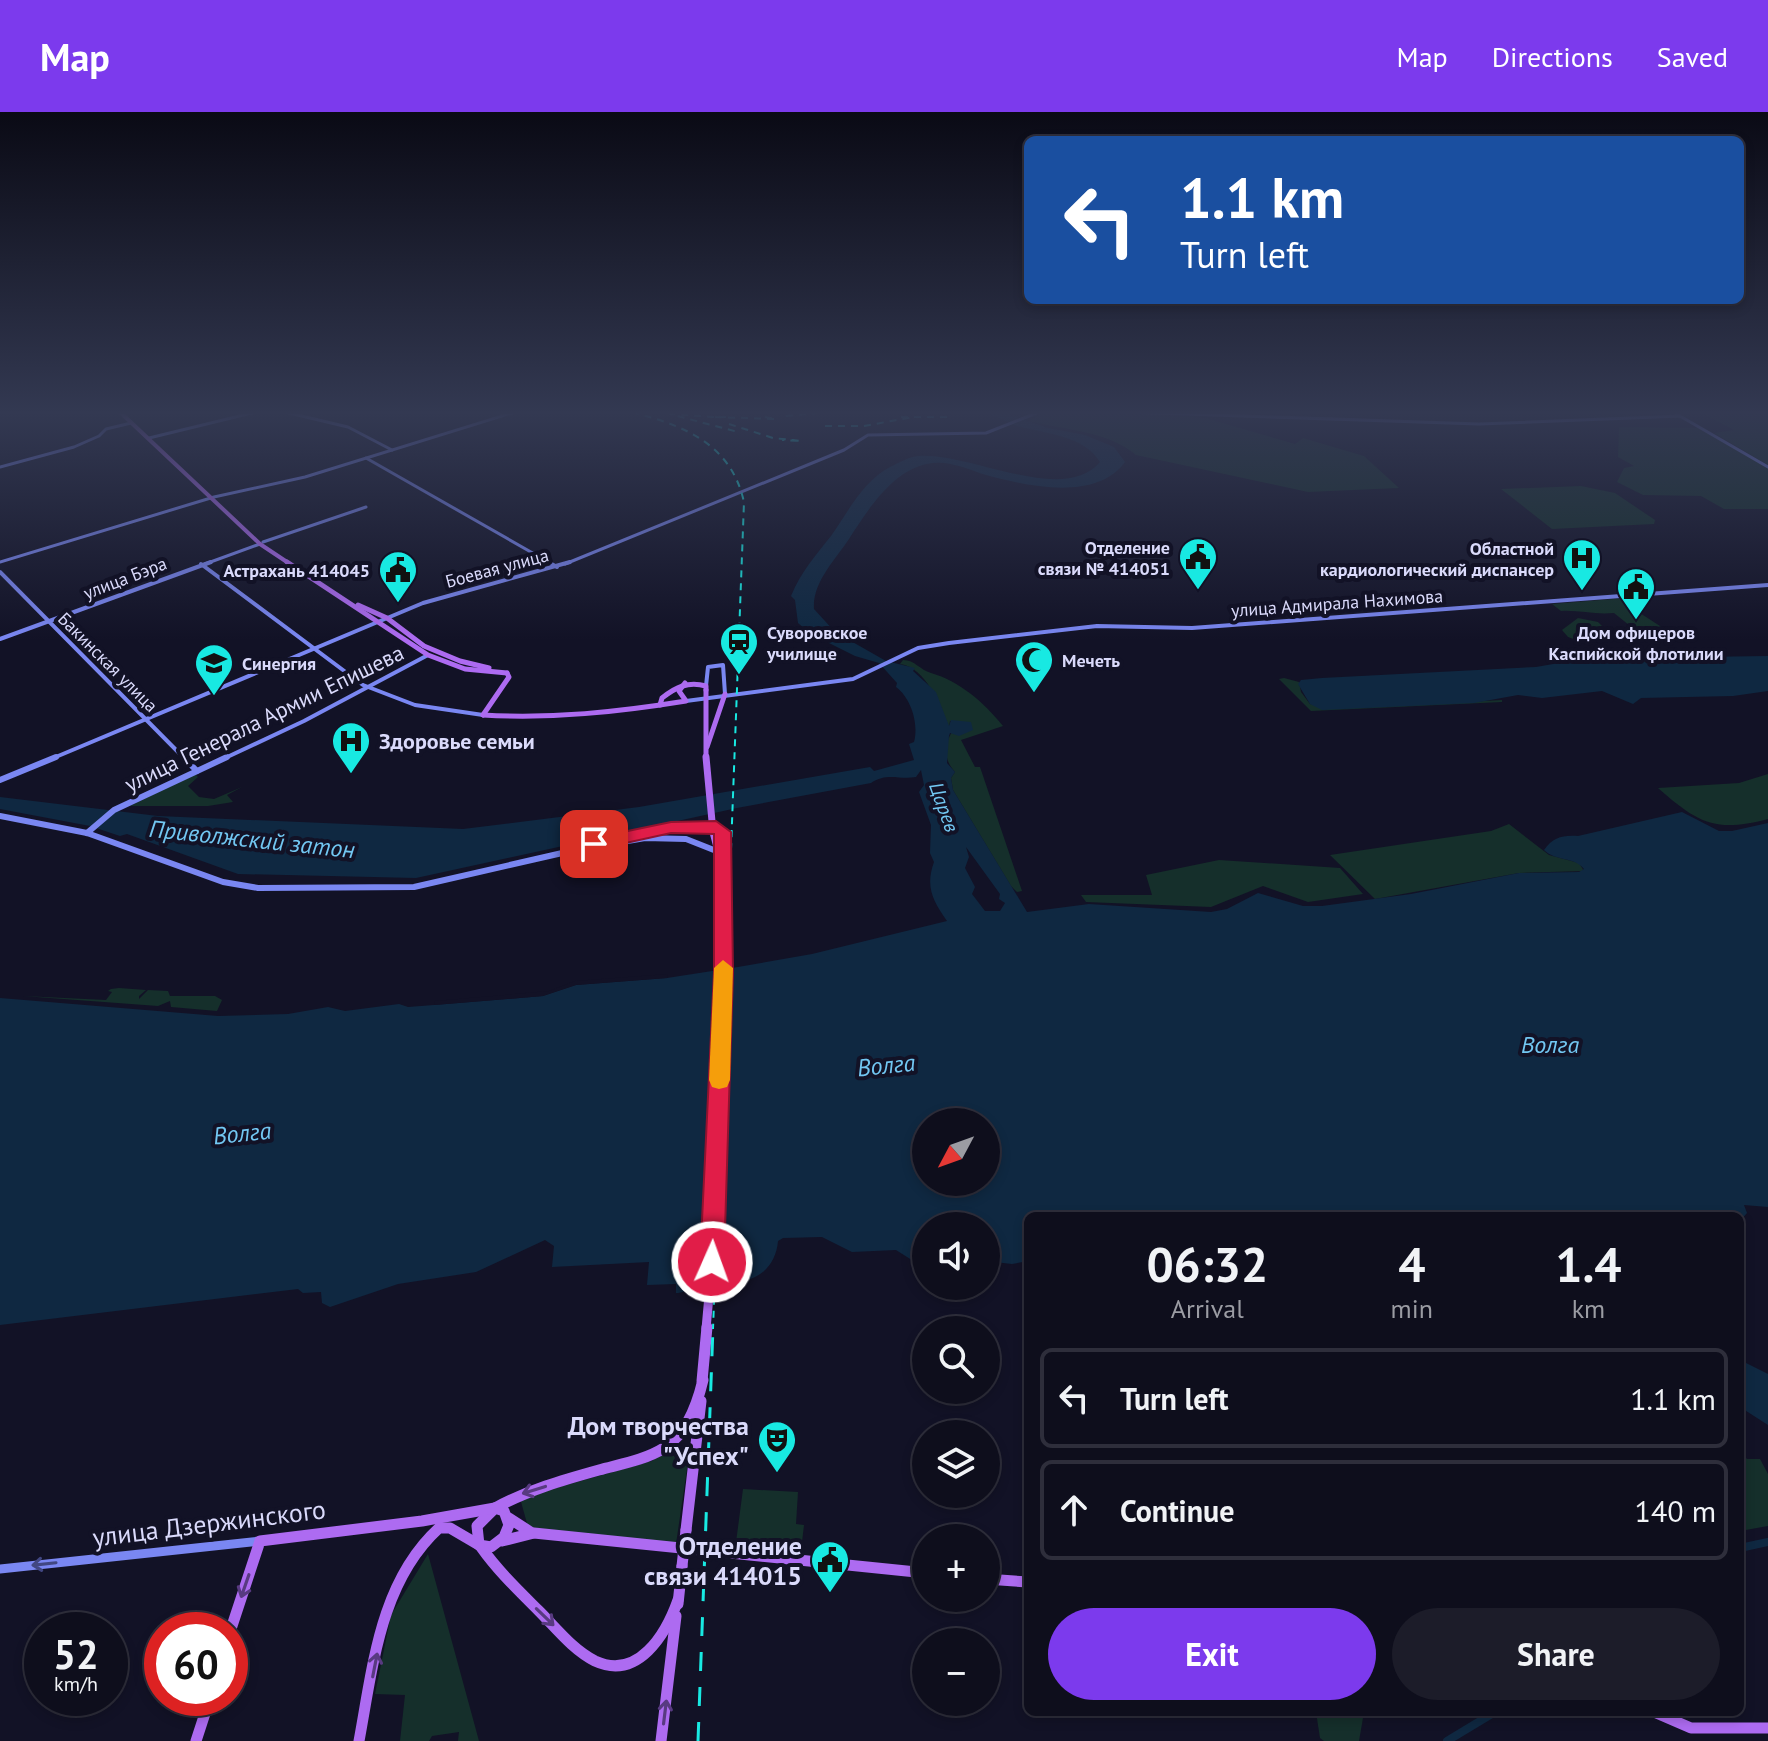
<!DOCTYPE html>
<meta charset="utf-8">
<style>
:root{--surface:#0e0e1c;--page:#1c1c29;--text:#f1f3f6;--muted:#9b9ca3;--line:#2e2e3b;--accent:#7c3aed}
body{margin:0;font-family:"PT Sans",sans-serif;background:var(--page);color:var(--text);height:100vh;display:flex;flex-direction:column;font-size:30px;white-space:nowrap}
*{box-sizing:border-box;margin:0}
p{font-size:26px;color:var(--muted)}
.icon{flex:none;width:44px;height:44px;fill:none;stroke:currentColor;stroke-width:2;stroke-linecap:round;stroke-linejoin:round}
.map{position:relative;flex:1;overflow:hidden}
.side{position:absolute;left:1024px;top:1100px;width:720px;height:504px;display:flex;flex-direction:column;background:var(--surface);border-radius:12px;box-shadow:0 4px 12px #0003,0 0 0 2px var(--line)}
.side>*{flex:none}
.top-card{position:absolute;left:1024px;top:24px;width:720px;height:168px;border-radius:12px;box-shadow:0 4px 12px #0003,0 0 0 2px var(--line);background:#1a4fa0;color:#fff;overflow:hidden}
.needle{width:52px;rotate:229deg}
.buttons{position:absolute;left:912px;top:996px;display:grid;gap:16px}
.buttons a{display:grid;place-items:center;width:88px;height:88px;border-radius:50%;background:var(--surface);box-shadow:0 4px 12px #0003,0 0 0 2px var(--line);font-size:40px}
.speed{position:absolute;left:24px;top:1500px;display:flex;gap:16px;font-size:40px;font-weight:700;text-align:center}
.speed>*{display:grid;place-content:center;width:104px;height:104px;border-radius:50%;background:var(--surface);box-shadow:0 4px 12px #0003,0 0 0 2px var(--line);line-height:1}
.speed small{font-size:20px;font-weight:400}
.speed .limit{border:12px solid #d22;background:#fff;color:#111}
.pin{position:absolute;display:grid;place-items:center;width:68px;height:68px;color:#fff;margin:-34px;border-radius:16px;box-shadow:0 4px 12px #0006}
.me{position:absolute;width:88px;margin:-44px;rotate:2deg;stroke-linejoin:round;filter:drop-shadow(0 0 6px #0008)}
.turn{display:flex;align-items:center;gap:28px;height:168px;padding:0 24px;font-size:36px}
.turn .icon{width:104px;height:104px;stroke-width:2.5}
.turn b{display:block;font-size:56px;line-height:68px}
.eta{display:flex;justify-content:space-evenly;align-items:center;height:136px;text-align:center}
.eta b{font-size:48px;font-weight:700;line-height:56px}
.action{display:flex;gap:16px;margin-top:auto;padding:16px 24px}
.action a{flex:1;height:92px;border-radius:48px;background:var(--accent);color:#fff;font-size:32px;font-weight:700;line-height:92px;text-align:center}
.action a+a{background:var(--page);color:var(--text)}
ul{padding:0;list-style:none}
li{display:flex;align-items:center;gap:24px;height:100px;margin:0 16px 12px;padding:0 8px;border:4px solid var(--line);border-radius:12px}
li div{flex:1}
li b{display:block;font-size:30px}
li em{font-style:normal}
header{display:flex;align-items:center;gap:48px;box-sizing:border-box;height:112px;padding:0 40px;background:var(--accent);color:#fff}
header strong{font-size:38px}
nav{display:flex;gap:44px;margin-inline-start:auto;font-size:28px}
.map>svg:first-child{display:block}
</style>
<header>
<strong>Map</strong>
<nav><a>Map</a><a>Directions</a><a>Saved</a></nav>
</header>
<div class="map">
<svg width="1768" height="1629" viewBox="0 0 1768 1629">
<rect width="100%" height="100%" fill="#121226"/>
<g fill="#152f2b">
<path d="M1044,300H1118L1205,306L1295,332L1303,326L1364,344L1399,376L1308,380L1136,343C1108,319 1064,318 1029,309Z"/>
<path d="M1700,300H1768V353L1714,321L1734,318Z"/>
<path d="M1619,315L1698,316L1768,356V397H1724L1701,384L1643,383L1617,370L1624,356L1634,354L1618,345Z"/>
<path d="M1581,374L1615,381L1655,408L1654,412L1552,417L1501,377Z"/>
<path d="M1625,486L1627,488L1623,490L1663,516H1645L1657,526L1629,527L1619,519L1634,517L1614,501C1595,503 1580,498 1561,499L1552,492Z"/>
<path d="M1578,506L1598,510L1607,519C1595,529 1583,531 1568,525L1562,518Z"/>
<path d="M1653,540L1657,549L1652,550H1617L1581,541Z"/>
<path d="M903,548C915,548 920,558 931,561C959,569 984,590 1003,614L961,628L975,655H980L1022,779L1017,780L1011,774L953,678L951,666L955,660C940,644 946,625 959,610L950,609L949,615C940,594 926,555 900,552Z"/>
<path d="M1284,566L1299,570L1301,580L1310,592L1353,596L1502,588V590L1311,599L1279,567Z"/>
<path d="M195,662L198,665L188,674L199,685L214,687L242,675L227,683L233,690L208,694H130Z"/>
<path d="M1768,662V707C1715,721 1698,711 1658,676L1739,671Z"/>
<path d="M1509,712L1549,743L1579,751L1584,759L1519,761L1375,787L1330,743L1491,719Z"/>
<path d="M1219,748L1340,756L1363,782L1308,790L1263,774L1211,795L1086,790L1081,783H1152L1146,763Z"/>
<path d="M119,876L146,878L139,884V887L148,878L168,879L170,884H215L222,888L217,899L171,895L170,889L158,894L23,884L106,888L112,880L108,879L111,877Z"/>
<path d="M674,1333L689,1343L676,1432L528,1415L520,1386L652,1349Z"/>
<path d="M1740,1339L1747,1347H1760L1768,1362V1414L1740,1419Z"/>
<path d="M743,1377L798,1380L796,1412L804,1413L802,1430L766,1428L764,1441L735,1438Z"/>
<path d="M428,1442L479,1629H458L459,1620L432,1624L429,1629H400L405,1583L375,1582L391,1503Z"/>
<path d="M1316,1600L1344,1606L1346,1600L1363,1606L1359,1629H1324L1320,1626Z"/>
</g>
<g fill="#0f2841" fill-rule="evenodd">
<path d="M986,300H1002L1048,316L1085,323L1114,335L1125,350C1096,390 1027,374 986,363C967,357 947,347 927,352C892,359 867,399 849,427C835,448 812,471 814,497L835,520L886,549L915,556L913,559L936,580L949,614L951,608L971,610L973,618L959,624L950,621L949,624L947,651L955,660L951,666L953,678L1027,800L1089,792L1211,800L1227,797L1258,781L1303,794H1322L1411,782L1519,761L1579,760L1584,757C1574,744 1556,750 1544,738C1553,725 1563,723 1578,724L1682,700L1719,719H1732L1768,711V1095L1744,1093L1747,1101L1740,1109V1104H1028V1149L1012,1152L986,1149V1114H926V1148L915,1150L896,1138L852,1140L822,1125L783,1126L778,1129C776,1156 754,1174 726,1168C717,1167 711,1160 702,1165C691,1171 690,1181 676,1181V1172L647,1173L649,1150L552,1155L554,1134L545,1128L476,1160L398,1172L330,1195L322,1191L321,1180L303,1181L298,1177L0,1213V886L218,904L288,902L328,895L345,899L399,892L408,895L434,893L543,884L576,873L667,866L738,855L812,842L947,809C933,789 925,775 934,750L930,741L931,713L919,680L924,673L921,658L916,665C899,668 887,660 871,671L737,696L416,766L238,762L127,722L120,724L90,714L0,697V685L158,704L463,717L639,695L870,655L874,659L914,648L909,632L914,630C919,612 911,586 896,575L897,571L879,551L855,544L811,522L798,511L795,488L791,484C801,460 815,444 831,424C848,400 863,369 890,355C898,351 909,345 918,344C968,339 1063,394 1100,350C1084,324 1048,322 1021,315C1009,312 998,305 986,300ZM966,735L1000,782L999,787L1005,791L1000,799H985L972,782L975,775L965,756L969,745ZM926,1010H986V1070H926Z"/>
<path d="M1684,541L1700,545L1768,544V579L1733,584L1641,586L1633,592L1602,579L1542,586L1518,583L1474,591L1322,598L1310,592L1298,572L1301,568L1322,566L1536,555L1559,551L1560,545L1564,544C1594,544 1622,550 1652,550L1657,549L1656,543Z"/>
<path d="M1740,1248L1768,1262V1313L1740,1295Z"/>
</g>
<g fill="#121226">
<path d="M728,852L716,1169L704,1168L718,854Z"/>
<path d="M668,862L667,866L576,873L543,884L434,893L435,889L549,879L575,869Z"/>
</g>
<g fill="none" stroke-linecap="round" stroke-linejoin="round">
<g stroke="#0f2841" stroke-width="8">
<path d="M1740,1436L1768,1430"/>
<path d="M1447,1629L1495,1600"/>
</g>
<g stroke="#7a87f2" stroke-width="3">
<path d="M285,300L348,315L392,338"/>
<path d="M1127,300L1479,312L1680,304"/>
<path d="M1673,300L1768,355"/>
<path d="M149,326L256,300"/>
<path d="M366,346L552,452"/>
<path d="M0,355L74,335L99,324L106,317L131,311"/>
<path d="M263,430L366,395"/>
<path d="M0,450L214,385L305,365L515,300"/>
<path d="M205,452L260,432"/>
<path d="M565,452L844,338L868,323L986,321L1039,300"/>
</g>
<g stroke="#7a87f2" stroke-width="4">
<path d="M548,450L557,455"/>
<path d="M201,452L363,573L415,593L483,603"/>
<path d="M0,460L185,647"/>
<path d="M0,527L211,450"/>
<path d="M706,574L708,555L723,553L725,582"/>
<path d="M686,589L853,567L918,536L949,531L1097,514L1192,516L1768,473"/>
<path d="M51,647L423,491L570,450"/>
<path d="M223,647L304,609L428,543"/>
</g>
<g stroke="#7a87f2" stroke-width="6">
<path d="M183,645L197,659"/>
<path d="M0,668L56,645"/>
<path d="M0,704L87,721L223,770L258,776L414,775L571,739L645,726L686,727L724,742"/>
<path d="M87,721L114,698L227,645"/>
<path d="M602,730L653,718L716,714L723,720L724,755"/>
</g>
<path stroke="#7a87f2" stroke-width="9" d="M0,1457L260,1429"/>
<path stroke="#ad6bf1" stroke-width="4" d="M120,300L260,432L290,452"/>
<g stroke="#ad6bf1" stroke-width="5">
<path d="M287,450L428,543L465,557L507,561"/>
<path d="M358,493L387,506L424,534L460,549L489,556"/>
<path d="M660,593L662,586C676,575 688,569 706,574V578"/>
<path d="M483,603C552,607 618,600 686,589L679,579L685,571"/>
<path d="M483,603L509,565L507,561"/>
<path d="M707,635L725,582"/>
</g>
<g stroke="#ad6bf1" stroke-width="7">
<path d="M713,720L725,766L723,846"/>
<path d="M721,896L723,844"/>
</g>
<path stroke="#ad6bf1" stroke-width="9" d="M706,1217L712,1150L721,894"/>
<g stroke="#ad6bf1" stroke-width="11">
<path d="M702,1269L707,1215"/>
<path d="M495,1396L504,1399L509,1413L504,1425L491,1435L479,1433L477,1414Z"/>
<path d="M495,1396C528,1378 563,1368 599,1358C621,1352 645,1348 664,1336C687,1322 697,1293 703,1268"/>
<path d="M509,1406L532,1421"/>
<path d="M686,1418L701,1289"/>
<path d="M502,1429L534,1421L926,1461"/>
<path d="M481,1435C498,1459 519,1479 539,1499C556,1516 573,1538 595,1549C638,1569 666,1522 678,1488"/>
<path d="M986,1467L1028,1470"/>
<path d="M678,1492L682,1454"/>
<path d="M230,1520L260,1429L422,1409L495,1396"/>
<path d="M1654,1600L1691,1616H1768"/>
<path d="M196,1629L210,1586"/>
<path d="M359,1629C373,1554 380,1470 439,1416H450L479,1433"/>
<path d="M661,1629L676,1504"/>
</g>
<g stroke="#18e9e2" stroke-width="2" stroke-dasharray="7 6" stroke-linecap="butt">
<path d="M632,300C685,314 731,332 744,390L713,1217"/>
<path d="M786,304L828,300"/>
<path d="M714,305L670,302L738,320"/>
<path d="M726,305H714L777,307"/>
<path d="M765,305L777,307"/>
<path d="M901,305H949"/>
<path d="M729,312L773,326L801,329L782,328"/>
<path d="M825,314H864L913,305"/>
</g>
<path stroke="#18e9e2" stroke-width="3" stroke-dasharray="19 16" stroke-linecap="butt" d="M698,1629L713,1215"/>
<path stroke="#ad6bf1" stroke-width="5" d="M706,647V578"/>
<path stroke="#ad6bf1" stroke-width="7" d="M706,645L713,720"/>
<path stroke="#ad6bf1" stroke-width="11" d="M682,1454L686,1418"/>
</g>
<defs><path id="oneway-shaft" d="M-6 0H5M1.5-3L5.5 0L1.5 3" fill="none" stroke-width="1.6" stroke-linecap="round" stroke-linejoin="round" transform="scale(2)"/></defs>
<g stroke="#583a81">
<use href="#oneway-shaft" transform="translate(534 1378) rotate(163)"/>
<use href="#oneway-shaft" transform="translate(245 1474) rotate(109)"/>
<use href="#oneway-shaft" transform="translate(545 1505) rotate(44)"/>
<use href="#oneway-shaft" transform="translate(375 1553) rotate(-79)"/>
<use href="#oneway-shaft" transform="translate(665 1600) rotate(-83)"/>
</g>
<use stroke="#414782" href="#oneway-shaft" transform="translate(44 1452) rotate(174)"/>
<linearGradient id="sky" x2="0" y2="1"><stop stop-color="#0a0a15"/><stop offset="0.57" stop-color="#333952"/><stop offset="1" stop-color="#333952" stop-opacity="0"/></linearGradient>
<rect width="1768" height="528" fill="url(#sky)"/>
<path fill="#e11d48" stroke="#92132f" stroke-width="2" d="M716,709L731,720L733,860L724,1150L721,1158L712,1162L703,1158L700,1150L714,860V722L671,721L594,738L585,732L594,726L671,710Z"/>
<path fill="#f59e0b" d="M723,848L733,856L730,968L727,975L719,977L712,975L709,968L714,856Z"/>
<defs>
<symbol id="civic-pin" viewBox="-11 -11 22 30"><path d="M0 17L-7.5 6A9.5 9.5 0 1 1 7.5 6Z" fill="#18e9e2" stroke="#121226"/><path d="M-.6-6.5H3V-4.5H.6V-3L4-1V1h2V6H-6V1h2V-1L-.6-3ZM-1.2 2.5V6h2.4V2.5Z" fill="#111"/></symbol>
<symbol id="hospital-pin" viewBox="-11 -11 22 30"><path d="M0 17L-7.5 6A9.5 9.5 0 1 1 7.5 6Z" fill="#18e9e2" stroke="#121226"/><path d="M-5-5h3v3.5h4V-5h3V5h-3V1.5h-4V5h-3Z" fill="#111"/></symbol>
<symbol id="station-pin" viewBox="-11 -11 22 30"><path d="M0 17L-7.5 6A9.5 9.5 0 1 1 7.5 6Z" fill="#18e9e2" stroke="#121226"/><path d="M-3-6H3Q5-6 5-4V2Q5 4 3 4L4.5 6H3L1.5 4h-3L-3 6H-4.5L-3 4Q-5 4-5 2V-4Q-5-6-3-6ZM-3.5-4v3h7v-3ZM-3.5 1v1.5H-2V1ZM2 1v1.5H3.5V1Z" fill="#111"/></symbol>
<symbol id="mosque-pin" viewBox="-11 -11 22 30"><path d="M0 17L-7.5 6A9.5 9.5 0 1 1 7.5 6Z" fill="#18e9e2" stroke="#121226"/><path d="M3.5-4.9A6 6 0 1 0 3.5 4.9A5 5 0 1 1 3.5-4.9Z" fill="#111"/></symbol>
<symbol id="university-pin" viewBox="-11 -11 22 30"><path d="M0 17L-7.5 6A9.5 9.5 0 1 1 7.5 6Z" fill="#18e9e2" stroke="#121226"/><path d="M0-5L7-2L0 1L-7-2ZM-4 1L0 2.5L4 1V4Q0 6-4 4Z" fill="#111"/></symbol>
<symbol id="theatre-pin" viewBox="-11 -11 22 30"><path d="M0 17L-7.5 6A9.5 9.5 0 1 1 7.5 6Z" fill="#18e9e2" stroke="#121226"/><path d="M-5-5.5Q0-4 5-5.5V0Q5 5 0 6Q-5 5-5 0ZM-3.3-2.5H-1v1.5H-3.3ZM1-2.5H3.3v1.5H1ZM-2.8 1Q0 5.5 2.8 1Z" fill="#111"/></symbol>
</defs>
<g fill-rule="evenodd">
<use href="#civic-pin" x="1176" y="423" width="44" height="60"/>
<use href="#hospital-pin" x="1560" y="424" width="44" height="60"/>
<use href="#civic-pin" x="376" y="436" width="44" height="60"/>
<use href="#civic-pin" x="1614" y="453" width="44" height="60"/>
<use href="#station-pin" x="717" y="508" width="44" height="60"/>
<use href="#mosque-pin" x="1012" y="526" width="44" height="60"/>
<use href="#university-pin" x="192" y="529" width="44" height="60"/>
<use href="#hospital-pin" x="329" y="607" width="44" height="60"/>
<use href="#theatre-pin" x="755" y="1306" width="44" height="60"/>
<use href="#civic-pin" x="808" y="1426" width="44" height="60"/>
</g>
<g text-anchor="middle" dominant-baseline="central" stroke-width="8" stroke-linejoin="round" paint-order="stroke">
<g font-size="18" font-weight="bold" fill="#dadafb" stroke="#121226" text-anchor="end">
<text x="1170" y="435">Отделение<tspan x="1170" dy="21">связи № 414051</tspan></text>
<text x="1554" y="436">Областной<tspan x="1554" dy="21">кардиологический диспансер</tspan></text>
<text x="370" y="458">Астрахань 414045</text>
<text x="767" y="520" text-anchor="start">Суворовское<tspan x="767" dy="21">училище</tspan></text>
<text x="1636" y="520" text-anchor="middle">Дом офицеров<tspan x="1636" dy="21">Каспийской флотилии</tspan></text>
<text x="1062" y="548" text-anchor="start">Мечеть</text>
<text x="242" y="551" text-anchor="start">Синергия</text>
</g>
<g font-size="18" fill="#dadafb" stroke="#121226">
<text transform="translate(497 456) rotate(-15)">Боевая улица</text>
<text transform="translate(125 466) rotate(-21)">улица Бэра</text>
<text transform="translate(1337 491) rotate(-4)">улица Адмирала Нахимова</text>
<text transform="translate(108 550) rotate(45)">Бакинская улица</text>
</g>
<g font-size="20" font-style="italic" fill="#72c7f2" stroke="#121226">
<text transform="translate(944 695) rotate(70)">Царев</text>
</g>
<g font-size="22" fill="#dadafb" stroke="#121226">
<text transform="translate(264 606) rotate(-26)">улица Генерала Армии Епишева</text>
</g>
<g font-size="22" font-weight="bold" fill="#dadafb" stroke="#121226" text-anchor="start">
<text x="379" y="629">Здоровье семьи</text>
</g>
<g font-size="24" font-style="italic" fill="#72c7f2" stroke="#121226">
<text transform="translate(252 727) rotate(6)">Приволжский затон</text>
<text x="1550" y="932">Волга</text>
<text transform="translate(886 953) rotate(-6)">Волга</text>
<text transform="translate(242 1021) rotate(-6)">Волга</text>
</g>
<g font-size="26" font-weight="bold" fill="#dadafb" stroke="#121226" text-anchor="end">
<text x="749" y="1313">Дом творчества<tspan x="749" dy="30">"Успех"</tspan></text>
<text x="802" y="1433">Отделение<tspan x="802" dy="30">связи 414015</tspan></text>
</g>
<g font-size="26" fill="#dadafb" stroke="#121226">
<text transform="translate(209 1411) rotate(-7)">улица Дзержинского</text>
</g>
</g>
</svg>
<div class="buttons">
<a><svg class="needle" viewBox="-14 -14 28 28"><path d="M0-13l5 13h-10z" fill="#e53935"/><path d="M0 13l5-13h-10z" fill="#9b9ca3"/></svg></a>
<a><svg class="icon" aria-label="sound" viewBox="0 0 24 24"><path d="M4 9h4l5-4v14l-5-4H4zM17 9q2 3 0 6"/></svg></a>
<a><svg class="icon" aria-label="search" viewBox="0 0 24 24"><circle cx="10" cy="10" r="6"/><path d="M15 15l6 6"/></svg></a>
<a><svg class="icon" aria-label="layers" viewBox="0 0 24 24"><path d="M12 4l9 5-9 5-9-5zM3 14l9 5 9-5"/></svg></a>
<a>+</a>
<a>−</a>
</div>
<div class="speed"><div>52<small>km/h</small></div><div class="limit">60</div></div>
<div class="pin" style="left:594px;top:732px;background:#d93025"><svg class="icon" aria-label="arrive" viewBox="0 0 24 24"><path d="M6 21V4h12l-3 4 3 4H6"/></svg></div>
<svg class="me" style="left:712px;top:1150px" viewBox="-20 -20 40 40"><circle r="17" fill="#e11d48" stroke="#fff" stroke-width="3"/><path d="M0-11L8 9 0 5-8 9z" fill="#fff"/></svg>
<div class="top-card">
<div class="turn"><svg class="icon" aria-label="left" viewBox="0 0 24 24"><path d="M17 20v-9H6M10 6l-5 5 5 5"/></svg><div><b>1.1 km</b>Turn left</div></div>
</div>
<section class="side">
<div class="eta">
<div><b>06:32</b><p>Arrival</p></div>
<div><b>4</b><p>min</p></div>
<div><b>1.4</b><p>km</p></div>
</div>
<ul>
<li><svg class="icon" aria-label="left" viewBox="0 0 24 24"><path d="M17 20v-9H6M10 6l-5 5 5 5"/></svg><div><b>Turn left</b></div><em>1.1 km</em></li>
<li><svg class="icon" aria-label="ahead" viewBox="0 0 24 24"><path d="M12 20V5M6 11l6-6 6 6"/></svg><div><b>Continue</b></div><em>140 m</em></li>
</ul>
<div class="action"><a>Exit</a><a>Share</a></div>
</section>
</div>
